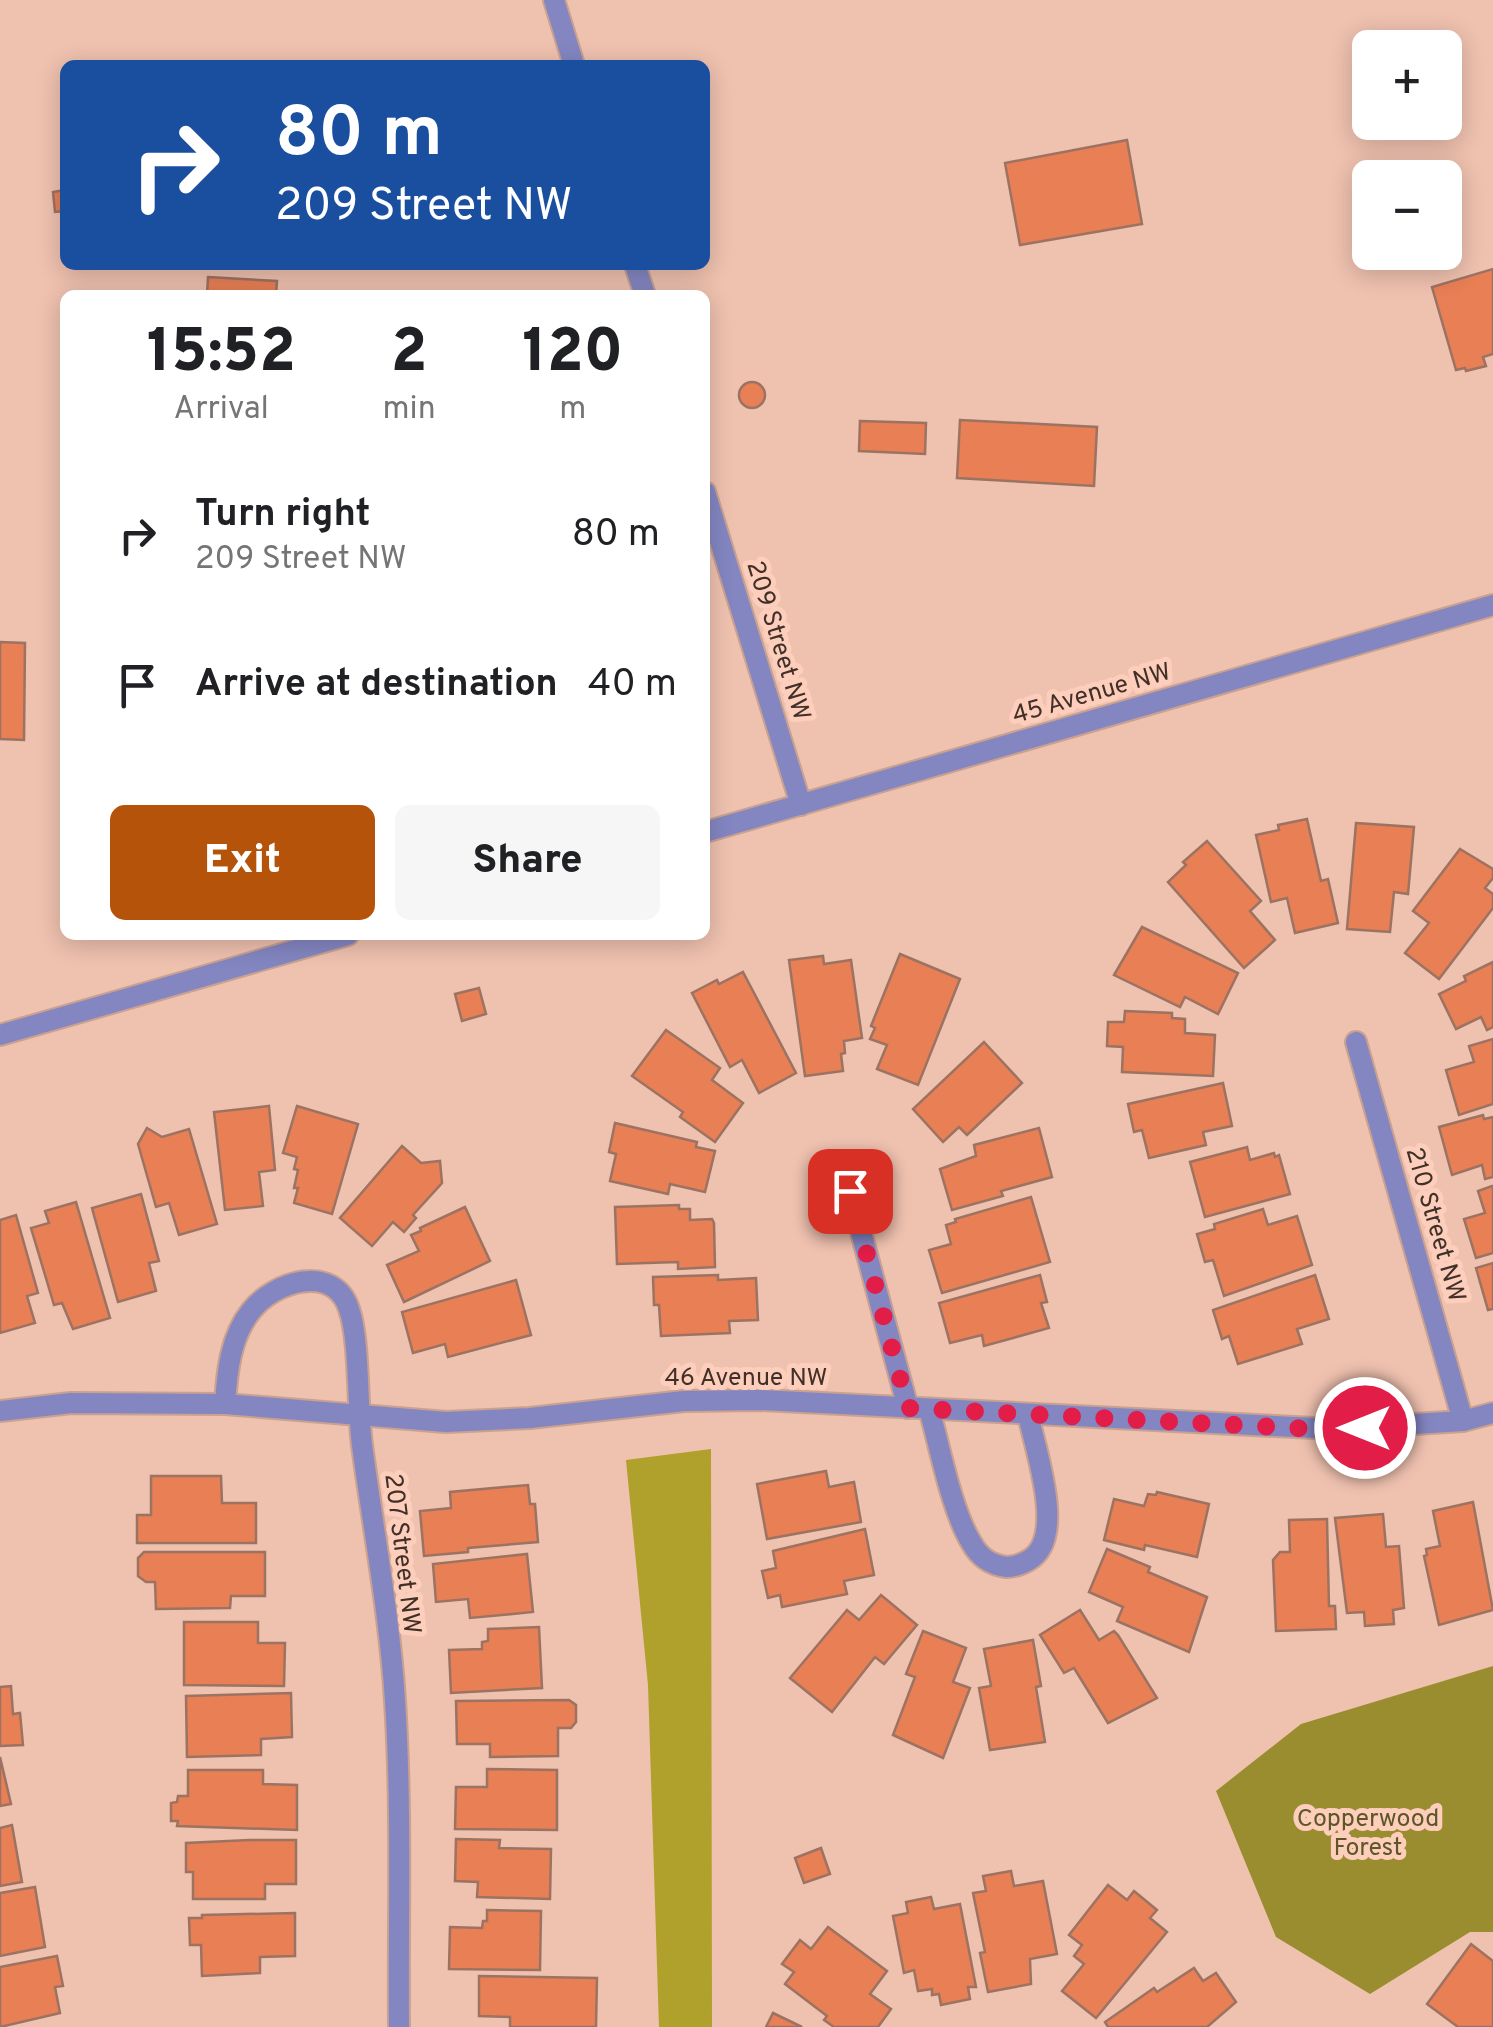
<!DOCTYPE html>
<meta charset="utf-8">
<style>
:root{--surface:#fff;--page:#f6f6f6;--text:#202124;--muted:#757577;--accent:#b45309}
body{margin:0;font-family:Overpass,sans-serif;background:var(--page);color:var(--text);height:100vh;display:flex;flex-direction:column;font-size:38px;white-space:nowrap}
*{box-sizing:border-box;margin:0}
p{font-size:32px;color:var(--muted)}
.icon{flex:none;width:55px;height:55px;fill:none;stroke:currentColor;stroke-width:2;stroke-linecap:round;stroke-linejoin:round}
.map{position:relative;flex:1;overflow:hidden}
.details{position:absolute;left:60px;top:290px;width:650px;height:650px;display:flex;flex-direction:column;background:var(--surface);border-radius:15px;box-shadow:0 5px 25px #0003}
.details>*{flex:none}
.banner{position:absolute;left:60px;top:60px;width:650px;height:210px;border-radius:15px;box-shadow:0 5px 25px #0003;background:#1a4fa0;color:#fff;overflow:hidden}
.fabs{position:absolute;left:1352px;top:30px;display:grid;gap:20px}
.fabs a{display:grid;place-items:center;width:110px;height:110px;border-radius:15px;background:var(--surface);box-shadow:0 5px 25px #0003;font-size:50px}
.pin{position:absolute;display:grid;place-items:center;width:85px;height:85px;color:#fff;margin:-42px;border-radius:20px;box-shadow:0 5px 15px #0006}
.me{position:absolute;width:110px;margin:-55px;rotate:270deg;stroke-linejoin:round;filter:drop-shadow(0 0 8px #0008)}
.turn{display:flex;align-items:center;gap:35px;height:210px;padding:0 50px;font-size:45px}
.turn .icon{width:130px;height:130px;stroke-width:2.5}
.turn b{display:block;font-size:70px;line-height:85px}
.eta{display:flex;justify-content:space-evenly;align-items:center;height:170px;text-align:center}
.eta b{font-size:60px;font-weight:800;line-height:70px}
.button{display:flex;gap:20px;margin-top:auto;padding:20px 50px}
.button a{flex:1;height:115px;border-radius:15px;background:var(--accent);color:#fff;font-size:40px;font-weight:800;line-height:115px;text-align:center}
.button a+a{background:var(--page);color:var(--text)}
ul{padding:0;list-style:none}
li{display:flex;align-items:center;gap:30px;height:150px;padding:0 50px}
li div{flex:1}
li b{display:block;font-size:38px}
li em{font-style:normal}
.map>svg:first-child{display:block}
</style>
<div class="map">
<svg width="1493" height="2027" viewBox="0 0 1493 2027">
<rect width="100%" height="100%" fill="#efc1af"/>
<path fill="#afa12b" d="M711,1449L712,2027H659L648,1685L626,1460Z"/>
<path fill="#998d30" d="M1493,1666V1932H1470L1370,1994L1276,1937L1216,1791L1301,1724Z"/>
<g fill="#e87f55" stroke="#9c7362" stroke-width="2.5">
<path d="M1127,140L1142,224L1020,245L1005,163Z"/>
<path d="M65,190V211L55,212L53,192Z"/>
<path d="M1493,269V354L1483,357L1486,366L1466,371L1465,368L1456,370L1432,287Z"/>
<path d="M208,277L277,281L276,295H207Z"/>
<circle cx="752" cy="395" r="13"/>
<path d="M960,420L1097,427L1094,486L957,478Z"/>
<path d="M860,421L926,423L925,454L859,451Z"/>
<path d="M0,642L25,643L24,740L0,739Z"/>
<path d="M1307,819L1321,881L1328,879L1338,923L1295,933L1287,898L1271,902L1256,835L1279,830L1278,825Z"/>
<path d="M1356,823L1414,827L1408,894L1394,892L1390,932L1347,929Z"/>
<path d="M1207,841L1261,901L1250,911L1275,940L1244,968L1168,882L1186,865L1183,862Z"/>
<path d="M1460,849L1493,869V878L1485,888L1493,894V908L1439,979L1405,953L1429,923L1413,911Z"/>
<path d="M1142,927L1238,973L1218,1014L1185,997L1180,1007L1114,975Z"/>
<path d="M900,954L960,979L918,1085L877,1069L887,1045L870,1039L875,1028L871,1026Z"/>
<path d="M823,956L824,964L851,960L862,1038L844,1041L845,1053L841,1054L843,1071L805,1076L789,960Z"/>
<path d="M1493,962V1027L1487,1030L1481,1017L1456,1029L1439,994L1466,981L1464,976Z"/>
<path d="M743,972L796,1073L759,1093L742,1060L730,1067L692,993L717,980L719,984Z"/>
<path d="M479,988L486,1014L462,1021L455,994Z"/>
<path d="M1125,1011L1172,1013V1018L1185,1019V1033L1215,1035L1213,1076L1122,1072L1123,1047L1107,1046L1108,1022H1124Z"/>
<path d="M666,1030L720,1068L712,1080L743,1103L715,1142L680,1117L683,1112L632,1076Z"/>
<path d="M1493,1039V1104L1459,1115L1446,1070L1474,1062L1469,1046Z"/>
<path d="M984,1042L1022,1083L967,1135L959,1127L943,1142L913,1109Z"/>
<path d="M1223,1083L1232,1126L1203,1132L1206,1145L1149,1158L1142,1130L1134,1132L1128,1104Z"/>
<path d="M269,1106L275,1170L259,1172L263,1206L225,1210L214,1112Z"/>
<path d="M297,1106L358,1124L332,1214L294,1203L298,1188H294L298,1170L294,1169L297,1157L283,1153Z"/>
<path d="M1483,1115L1484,1119L1493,1117V1177L1485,1179L1482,1165L1452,1175L1439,1127Z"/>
<path d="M615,1123L697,1142L696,1147L715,1151L705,1192L670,1184L668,1194L610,1181L616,1154L609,1152Z"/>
<path d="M147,1128L162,1137L189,1129L217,1224L179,1235L169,1203L156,1207L138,1144Z"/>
<path d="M1039,1128L1052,1177L1001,1191L1003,1196L952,1210L940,1169L976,1156L974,1145Z"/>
<path d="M402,1146L421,1163L440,1161L442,1183L413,1215L416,1218L404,1232L393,1222L372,1246L340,1218Z"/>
<path d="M1247,1147L1250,1160L1274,1153L1275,1157L1279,1155L1290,1194L1205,1217L1190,1162Z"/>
<path d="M1492,1186H1493V1253L1476,1258L1464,1219L1485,1213L1478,1191Z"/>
<path d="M141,1194L159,1261L149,1263L156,1291L118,1302L92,1208Z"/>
<path d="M1031,1197L1050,1262L942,1293L929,1250L951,1244L946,1225L956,1222L955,1219Z"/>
<path d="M76,1202L110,1318L73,1329L62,1303L54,1305L31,1228L49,1223L45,1211Z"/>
<path d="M679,1205V1209H690V1220L712,1219L714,1223L715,1267L678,1269V1262L617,1264L615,1207Z"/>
<path d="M465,1207L490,1261L404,1302L387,1265L419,1251L411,1235L421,1231L420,1228Z"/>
<path d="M1263,1209L1268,1225L1297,1216L1312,1265L1224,1296L1213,1260L1205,1262L1197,1234L1215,1229L1214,1224Z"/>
<path d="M16,1215L38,1293L27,1296L35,1323L0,1333V1220Z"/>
<path d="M1493,1263V1309L1488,1310L1476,1268Z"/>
<path d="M718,1275V1280L756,1278L758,1320L729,1321L730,1333L661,1336L659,1305H654L653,1277Z"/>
<path d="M1040,1275L1047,1302L1041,1303L1049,1328L984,1346L982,1335L950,1343L939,1303Z"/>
<path d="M1315,1275L1329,1319L1297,1329L1302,1344L1238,1364L1229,1336L1222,1339L1213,1310Z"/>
<path d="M516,1280L531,1335L448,1357L445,1344L413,1353L402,1312Z"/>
<path d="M826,1471L829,1487L854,1482L861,1522L767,1539L757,1484Z"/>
<path d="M151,1476H221L222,1503H256V1543H137V1515H151Z"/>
<path d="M528,1485L530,1504H535L538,1542L468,1548V1552L424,1556L420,1511L451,1508L450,1492Z"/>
<path d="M1157,1492L1209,1504L1197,1557L1145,1545L1144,1550L1104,1540L1114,1499L1144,1506L1148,1494L1156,1495Z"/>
<path d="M1473,1502L1493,1610L1439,1625L1424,1556L1427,1555L1426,1549L1440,1546L1433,1511Z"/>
<path d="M1383,1514L1386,1547L1399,1546L1404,1608L1393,1610L1394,1624L1365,1626L1364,1612L1347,1613L1335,1518Z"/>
<path d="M1327,1519L1329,1606H1335L1336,1629L1276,1631L1273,1560L1280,1552H1290L1289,1520Z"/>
<path d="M865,1529L874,1575L844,1581L847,1594L782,1607L780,1595L768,1598L762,1571L776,1568L773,1551Z"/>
<path d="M1107,1549L1150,1567L1148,1572L1207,1597L1189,1652L1117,1621L1123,1607L1089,1592Z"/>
<path d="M144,1552H265V1596H231L230,1608L156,1609L155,1582H146L138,1576V1558Z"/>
<path d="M527,1554L533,1612L470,1618L468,1599L436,1602L433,1564Z"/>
<path d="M881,1595L917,1625L884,1664L875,1657L832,1712L790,1678L847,1610L859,1620Z"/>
<path d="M1080,1610L1099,1640L1114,1631L1118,1635L1157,1698L1108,1723L1074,1668L1064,1673L1040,1635Z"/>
<path d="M184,1622H258V1643H285L284,1686L184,1685Z"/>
<path d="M539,1627L542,1688L451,1693L449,1650L482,1649V1642L488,1641V1629Z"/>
<path d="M923,1631L966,1648L953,1682L970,1688L943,1758L893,1735L915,1677L906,1674Z"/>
<path d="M1033,1640L1041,1686L1036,1687L1045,1742L990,1750L979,1688L991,1686L984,1649Z"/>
<path d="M11,1686L13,1714L20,1713L23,1745L0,1746V1687Z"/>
<path d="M291,1693L292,1737L261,1739V1755L187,1757L186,1696Z"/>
<path d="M569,1700L576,1705V1722L571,1728H558V1756L490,1757V1744H457L456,1701Z"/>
<path d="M0,1757L11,1804L0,1806Z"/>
<path d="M487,1769L557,1770V1830L455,1829L456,1787H487Z"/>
<path d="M188,1770H263V1784L297,1785V1830L177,1826L178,1821H171V1803L177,1802L178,1796H188Z"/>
<path d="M12,1825L22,1882L0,1886V1828Z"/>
<path d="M456,1839L500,1840L499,1848L551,1849L550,1899L477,1897L478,1882L455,1881Z"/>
<path d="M249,1840H296V1884H265V1899H193V1872H186V1843Z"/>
<path d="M821,1848L830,1874L804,1883L795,1858Z"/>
<path d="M1011,1871L1014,1886L1043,1881L1057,1954L1030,1959L1031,1984L988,1992L980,1953L985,1952L973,1893L986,1891L983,1876Z"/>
<path d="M1108,1885L1127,1900L1134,1891L1157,1910L1150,1918L1167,1932L1096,2018L1062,1991L1084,1964L1074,1956L1082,1945L1069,1935Z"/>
<path d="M35,1887L45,1947L0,1956V1893Z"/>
<path d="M931,1897L934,1909L960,1904L976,1987H968L970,1999L941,2005L939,1994L932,1995V1989L918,1991L914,1970L904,1973L893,1916L908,1913L906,1902Z"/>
<path d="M487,1910L541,1911L540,1970L449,1969L450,1927L482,1928L483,1921H487Z"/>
<path d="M295,1913V1956L260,1957V1973L202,1976L201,1945H190L189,1918H202V1915Z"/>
<path d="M828,1927L887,1971L870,1994L891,2009L878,2027H834L824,2020L827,2016L785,1984L794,1972L782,1964L800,1940L811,1949Z"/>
<path d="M1471,1944L1493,1961V2027H1458L1427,2004Z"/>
<path d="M57,1956L63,1986L55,1987L60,2013L0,2027V1967Z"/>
<path d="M1194,1968L1203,1981L1216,1973L1236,2002L1207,2027H1108L1105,2022L1154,1988L1157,1992Z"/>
<path d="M479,1976L597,1978L596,2027H510V2017L479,2016Z"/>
<path d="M773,2013L802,2027H766Z"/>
</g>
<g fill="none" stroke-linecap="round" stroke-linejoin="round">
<defs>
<g id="minor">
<path d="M554,0L574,65"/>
<path d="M635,265L645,295"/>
<path d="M705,492L801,805"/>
<path d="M1356,1042L1463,1421"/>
<path d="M850,1191L908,1408"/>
<path d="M225,1404C227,1373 230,1337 251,1311C274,1281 334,1263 349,1309C360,1341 357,1407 362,1445C373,1528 390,1617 395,1701C402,1809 398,1919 399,2027"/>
<path d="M929,1409C940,1447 951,1509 971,1542C979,1557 990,1565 1007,1567C1014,1567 1022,1564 1029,1560C1067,1538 1035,1450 1028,1414"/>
<path d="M0,1411L71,1403L225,1404L446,1422L530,1418L684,1401L760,1400L1334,1429L1463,1421L1493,1413"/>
</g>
<g id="tertiary">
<path d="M705,832L1493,605"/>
<path d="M0,1035L348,935"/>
</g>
</defs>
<use href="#minor" stroke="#c9a191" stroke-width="24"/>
<use href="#tertiary" stroke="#c9a191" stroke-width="24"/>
<use href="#minor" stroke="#8486c2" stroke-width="20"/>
<use href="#tertiary" stroke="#8486c2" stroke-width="20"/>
</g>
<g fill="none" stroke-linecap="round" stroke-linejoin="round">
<path stroke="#e11d48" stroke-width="18" stroke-dasharray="0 32.4" d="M850,1191L908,1408L1334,1430L1365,1428"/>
</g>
<g text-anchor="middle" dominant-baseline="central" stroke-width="10" stroke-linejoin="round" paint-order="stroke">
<g font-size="25" fill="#413028" stroke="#fdcebc">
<text transform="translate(777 641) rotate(73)">209 Street NW</text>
<text transform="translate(1092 695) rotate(-16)">45 Avenue NW</text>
<text transform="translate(1434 1225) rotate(74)">210 Street NW</text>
<text x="746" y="1379">46 Avenue NW</text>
<text transform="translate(401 1554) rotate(83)">207 Street NW</text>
</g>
<g font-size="25" fill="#5d5727" stroke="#fdcebc">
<text x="1368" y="1820">Copperwood<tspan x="1368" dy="29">Forest</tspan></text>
</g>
</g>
</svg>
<div class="fabs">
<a>+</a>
<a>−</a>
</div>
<div class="pin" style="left:850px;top:1191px;background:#d93025"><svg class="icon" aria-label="arrive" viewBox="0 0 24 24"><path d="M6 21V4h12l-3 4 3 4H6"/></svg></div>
<svg class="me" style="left:1365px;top:1428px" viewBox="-20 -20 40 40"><circle r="17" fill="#e11d48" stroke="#fff" stroke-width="3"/><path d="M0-11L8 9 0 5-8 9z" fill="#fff"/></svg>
<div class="banner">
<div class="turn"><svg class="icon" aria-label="right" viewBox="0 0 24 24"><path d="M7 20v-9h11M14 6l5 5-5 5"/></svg><div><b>80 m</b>209 Street NW</div></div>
</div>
<section class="details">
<div class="eta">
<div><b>15:52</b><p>Arrival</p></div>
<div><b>2</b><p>min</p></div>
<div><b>120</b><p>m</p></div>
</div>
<ul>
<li><svg class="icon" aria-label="right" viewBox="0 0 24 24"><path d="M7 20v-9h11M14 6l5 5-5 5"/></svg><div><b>Turn right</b><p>209 Street NW</p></div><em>80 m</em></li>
<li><svg class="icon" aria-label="arrive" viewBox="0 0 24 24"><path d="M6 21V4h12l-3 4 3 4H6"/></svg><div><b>Arrive at destination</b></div><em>40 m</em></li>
</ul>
<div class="button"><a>Exit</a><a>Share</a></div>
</section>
</div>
